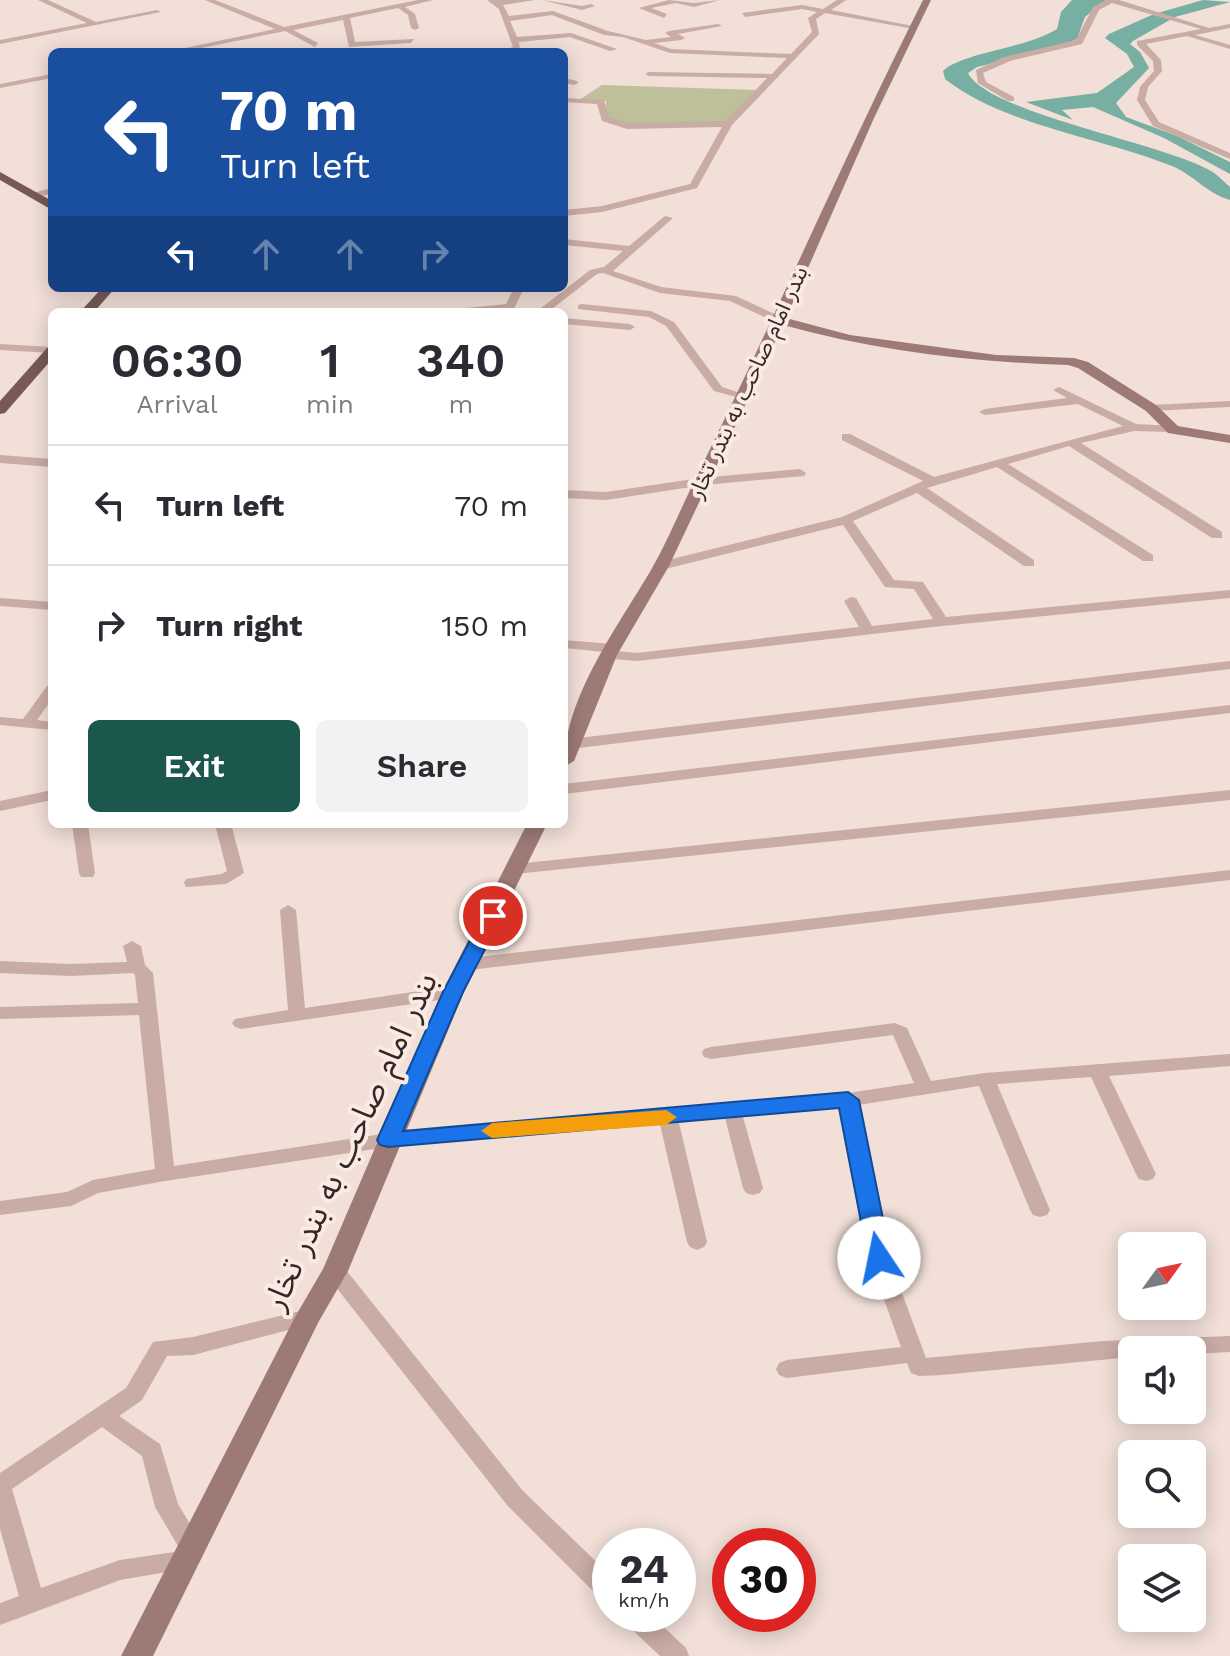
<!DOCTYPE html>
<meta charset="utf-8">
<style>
:root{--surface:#fff;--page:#f2f2f3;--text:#2b2b33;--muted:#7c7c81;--line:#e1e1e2;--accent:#1b574c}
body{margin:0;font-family:"Work Sans","Noto Sans Arabic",sans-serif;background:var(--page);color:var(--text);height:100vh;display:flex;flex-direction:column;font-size:30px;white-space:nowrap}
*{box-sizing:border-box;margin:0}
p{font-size:26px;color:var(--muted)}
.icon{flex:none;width:44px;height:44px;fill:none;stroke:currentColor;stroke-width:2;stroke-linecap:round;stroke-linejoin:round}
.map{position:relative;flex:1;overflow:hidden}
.panel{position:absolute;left:48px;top:308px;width:520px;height:520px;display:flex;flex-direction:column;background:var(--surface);border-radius:12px;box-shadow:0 4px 20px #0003}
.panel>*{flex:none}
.banner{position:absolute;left:48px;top:48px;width:520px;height:244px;border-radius:12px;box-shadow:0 4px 20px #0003;background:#1a4fa0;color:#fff;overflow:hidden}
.needle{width:52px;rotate:57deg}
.tools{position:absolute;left:1118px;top:1232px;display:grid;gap:16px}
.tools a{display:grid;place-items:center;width:88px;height:88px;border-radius:12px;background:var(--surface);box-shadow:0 4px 20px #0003;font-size:40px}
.speed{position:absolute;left:592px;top:1528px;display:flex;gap:16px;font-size:40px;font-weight:700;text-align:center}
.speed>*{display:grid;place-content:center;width:104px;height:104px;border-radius:50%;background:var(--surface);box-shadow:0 4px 20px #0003;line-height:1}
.speed small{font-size:20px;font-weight:400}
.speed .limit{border:12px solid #d22;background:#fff;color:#111}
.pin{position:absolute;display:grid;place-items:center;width:68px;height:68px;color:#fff;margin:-34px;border:4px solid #fff;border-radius:50%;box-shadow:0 2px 8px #0007}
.me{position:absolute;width:88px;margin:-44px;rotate:349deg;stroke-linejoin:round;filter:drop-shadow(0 0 6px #0008)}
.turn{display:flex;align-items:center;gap:28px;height:168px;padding:0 40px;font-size:36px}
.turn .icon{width:104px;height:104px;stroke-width:2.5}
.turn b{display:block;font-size:56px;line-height:68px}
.lanes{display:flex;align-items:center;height:76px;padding:0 40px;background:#0003;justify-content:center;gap:40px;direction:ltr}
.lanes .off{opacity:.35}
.eta{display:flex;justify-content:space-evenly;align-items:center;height:136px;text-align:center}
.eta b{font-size:48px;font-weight:600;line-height:56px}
.cta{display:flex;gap:16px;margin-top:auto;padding:16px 40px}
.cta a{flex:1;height:92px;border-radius:12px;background:var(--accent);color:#fff;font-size:32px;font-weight:600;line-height:92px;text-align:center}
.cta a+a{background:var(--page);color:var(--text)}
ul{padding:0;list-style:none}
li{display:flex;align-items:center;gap:24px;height:120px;padding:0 40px;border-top:2px solid var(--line)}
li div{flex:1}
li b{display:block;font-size:30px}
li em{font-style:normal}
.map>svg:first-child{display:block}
</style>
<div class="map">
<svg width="1230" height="1656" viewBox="0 0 1230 1656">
<rect width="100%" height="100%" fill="#f1dfd8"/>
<path fill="#bdc098" d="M602,85L757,90L726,124L629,125L607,119L606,101L579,100Z"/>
<g fill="#77afa3">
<path d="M1072,0H1106L1085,17L1077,39L1053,49L977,67L968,73C988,113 1163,143 1211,171C1218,175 1224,182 1230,187V200C1206,193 1194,175 1172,166C1103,138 1003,125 945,79L943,71C963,52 1025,49 1057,29L1061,12Z"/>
<path d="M1203,0L1230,2L1175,17L1133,41L1130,44L1140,52L1149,68L1116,103L1126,117L1177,136L1230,162V174L1164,138L1093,107L1062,110L1073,120L1026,102L1097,93L1134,67L1127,54L1105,38L1109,34L1154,14Z"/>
</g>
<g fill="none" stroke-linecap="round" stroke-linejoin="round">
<g fill="#c9aca4" fill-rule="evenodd">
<path d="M38,0H48L96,22L157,10L161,12L0,44V40L87,23Z"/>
<path d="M205,0H215L284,27L418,0H433L405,7L415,14L419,28L415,30L411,28L408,15L398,8L350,18L355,42L414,39L411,43L349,47L343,20L293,30L318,43L315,47L285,31L182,52H166L275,29Z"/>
<path d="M487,0H535L503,5L509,16L553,11L608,31L646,40L671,37L665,33L669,31L718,24L722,26L678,34L685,38L681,40L654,43L671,49L791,54L812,32L808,18L817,12L802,9L745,17L742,13L802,5L823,9L837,0H846L831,10L918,27L914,29L825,13L816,19L819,34L732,125L697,188L602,212L564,216V210L602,206L690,184L722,127L627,129L602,121L597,104L564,102V98L604,100L609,117L628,123L726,121L767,78L649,76L645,74L649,72L772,74L787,58L670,53L623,37L604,35L552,15L510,21L517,37L571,33L617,49L610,51L570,37L519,42L520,50L497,52L513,47L499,9Z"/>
<path d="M542,0L582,6L591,4L595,6L582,10Z"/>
<path d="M669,0L694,3L720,0L694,7L676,3L651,8L667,14L664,18L639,8Z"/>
<path d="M1106,0H1119L1209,28L1230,24V28L1195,35L1230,45V49L1187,36L1146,44L1161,60L1162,71L1148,87L1145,100L1159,122L1230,153V159L1153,126L1137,100L1140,87L1154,71L1153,61L1137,45V41L1201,29L1112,3L1099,10L1082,44L1010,61L983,73L986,82L1014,97V101H1008L978,83L976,70L1004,57L1076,40L1093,7Z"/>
<path d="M52,74V78L0,88V84Z"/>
<path d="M564,78L577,81L578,83L574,85L564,83Z"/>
<path d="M52,188V194L34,197L29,194Z"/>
<path d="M665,216L673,218L613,271L661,287L736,296L783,318V322H775L730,301L660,293L603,273L597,274L548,312H536L590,270L604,267L623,251L564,245V239L629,246Z"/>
<path d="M514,288H524L514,309L453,312L458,309L506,304Z"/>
<path d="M582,304L651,311L674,322L722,387L750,396L744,399L714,391L666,326L649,317L578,309V305Z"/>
<path d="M564,318L630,324L635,327L630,330L564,324Z"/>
<path d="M0,344L52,347V353L0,350Z"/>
<path d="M1059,387L1136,424L1174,426L1176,428L1170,432L1134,431L1081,443L1222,532V538H1212L1069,446L1008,464L1153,555V561H1143L997,467L927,488L1034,560V566H1024L917,493L853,521L894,580L923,582L946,617L1230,590V598L942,626L637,661L603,658L601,655L605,652L564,648V640L612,644L619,648L616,651L637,653L859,627L844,601L851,597L856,598L872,626L933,619L914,589L885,587L843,525L661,570L654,566L656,563L842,517L923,481L842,440V434H850L934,477L1123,426L1078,404L985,415L979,412L985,409L1067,398L1053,390Z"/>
<path d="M1230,401V407L1151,411L1145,408L1151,405Z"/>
<path d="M0,455L52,459V467L0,463Z"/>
<path d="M800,469L806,473L804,476L704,485L606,500L564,498V490L606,492L700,478Z"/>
<path d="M0,598L52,602V610L0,606Z"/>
<path d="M1230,661V669L570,749L564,746L565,741L570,739Z"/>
<path d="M52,685V699L37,720L52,722V730L0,725V717L23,719L47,686Z"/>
<path d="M1230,705V713L564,794V784Z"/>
<path d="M52,790V800L0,811V801Z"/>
<path d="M1230,790V800L515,874L507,869L515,864Z"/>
<path d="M72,824H88L95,873L93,877H81L79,873Z"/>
<path d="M215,824H231L244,873L226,884L186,887L184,883L186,879L222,874L227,871Z"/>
<path d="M1230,870V880L470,970L461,964L470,958Z"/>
<path d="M288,905L296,910L305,1008L453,986L459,988L462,992L459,996L453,998L241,1029L235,1027L232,1023L235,1019L288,1010L280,910Z"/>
<path d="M132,941L141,946L145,965L153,973L174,1166L388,1133L848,1093L914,1083L893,1035L711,1059L704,1057L702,1053L704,1049L711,1047L895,1023L907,1028L931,1081L985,1073L1230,1054V1066L1109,1076L1156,1174L1153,1179L1146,1181L1139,1179L1136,1174L1091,1077L997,1084L1050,1210L1047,1215L1040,1217L1033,1215L1030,1210L979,1086L858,1105L889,1258L926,1358L1103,1341L1230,1336V1352L1192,1354V1350H1132V1357L942,1375L919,1376L911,1373L907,1363L787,1378L779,1375L776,1369L779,1363L787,1360L901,1347L869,1258L840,1107L743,1117L763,1188L760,1193L753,1195L746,1193L743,1188L725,1118L679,1123L707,1242L704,1247L697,1250L690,1247L687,1242L660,1124L388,1147L165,1181L98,1193L71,1206L0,1215V1201L67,1192L93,1180L155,1169L139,1015L0,1019V1007L138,1003L135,975L133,973L71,976L0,973V961L71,964L127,962L123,946Z"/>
<path d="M335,1263L342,1265L523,1491L610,1575V1602L601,1599L507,1505L328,1277L325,1271L328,1265Z"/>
<path d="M308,1309L315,1311L319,1317L315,1323L193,1355L167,1356L142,1400L119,1416L160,1444L178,1504L205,1549L199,1557L196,1567L120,1580L0,1625V1603L19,1596L0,1529V1473L126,1388L153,1342L193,1337ZM102,1427L142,1456L155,1507L181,1551L120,1560L41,1588L12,1489Z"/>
<path d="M621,1614H650L686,1648L689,1656H660L624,1622Z"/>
</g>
<g fill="#9d7a76" fill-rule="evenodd">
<path d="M923,0H931L874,118L786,318L850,335L996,355L1074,358L1088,362L1156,405L1178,426L1230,435V443L1168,433L1146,411L1078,368L1068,365C971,362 876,351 783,325L669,566L617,655L574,761L564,767C564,698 617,628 651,570C666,544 678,515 691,488C771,327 842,161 923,0Z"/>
<path d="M527,824H547L464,992L348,1271L319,1321L153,1656H121L295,1317L323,1269L442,992Z"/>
</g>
<g fill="#775957" fill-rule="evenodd">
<path d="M0,172L52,201V210L0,180Z"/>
<path d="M102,288H115L94,312H80Z"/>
<path d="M52,347V359L5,413L0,414V401L47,348Z"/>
</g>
</g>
<path fill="#1a73e8" stroke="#114b97" stroke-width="2" d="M493,910L502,916L463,992L403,1131L848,1092L859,1100L891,1258L888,1264H871L868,1258L839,1108L388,1147L380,1145L377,1140L443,992L483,916Z"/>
<path fill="#f59e0b" d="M666,1110L677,1117L666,1125L492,1138L481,1131L492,1123Z"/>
<g text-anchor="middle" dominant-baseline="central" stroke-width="8" stroke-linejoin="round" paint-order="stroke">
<g font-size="22" fill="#352726" stroke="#f9eae4">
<text transform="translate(748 382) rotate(-65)">بندر امام صاحب به بندر تخار</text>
</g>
<g font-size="32" fill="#352726" stroke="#f9eae4">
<text transform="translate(350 1141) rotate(-65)">بندر امام صاحب به بندر تخار</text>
</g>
</g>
</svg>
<div class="tools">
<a><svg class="needle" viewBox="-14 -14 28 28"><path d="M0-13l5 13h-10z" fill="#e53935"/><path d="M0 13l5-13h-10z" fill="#7c7c81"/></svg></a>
<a><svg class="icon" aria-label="sound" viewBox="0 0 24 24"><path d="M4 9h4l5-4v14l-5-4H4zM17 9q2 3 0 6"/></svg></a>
<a><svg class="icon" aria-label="search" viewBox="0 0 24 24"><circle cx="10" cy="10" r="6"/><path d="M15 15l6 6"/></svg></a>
<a><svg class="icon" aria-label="layers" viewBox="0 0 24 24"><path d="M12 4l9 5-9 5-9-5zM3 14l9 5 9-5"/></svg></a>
</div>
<div class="speed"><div>24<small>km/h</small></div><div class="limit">30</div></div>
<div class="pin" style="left:493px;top:916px;background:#d93025"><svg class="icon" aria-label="arrive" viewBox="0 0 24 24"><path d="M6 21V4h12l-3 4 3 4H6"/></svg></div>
<svg class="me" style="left:879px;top:1258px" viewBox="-20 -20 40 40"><circle r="19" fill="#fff"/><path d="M0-13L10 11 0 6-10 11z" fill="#1a73e8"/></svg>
<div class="banner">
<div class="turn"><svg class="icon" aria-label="left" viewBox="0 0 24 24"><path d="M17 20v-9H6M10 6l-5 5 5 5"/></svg><div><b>70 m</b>Turn left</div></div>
<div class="lanes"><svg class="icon" aria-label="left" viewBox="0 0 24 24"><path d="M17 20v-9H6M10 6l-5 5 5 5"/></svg><svg class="icon off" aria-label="ahead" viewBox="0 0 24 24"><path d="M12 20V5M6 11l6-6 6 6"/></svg><svg class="icon off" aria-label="ahead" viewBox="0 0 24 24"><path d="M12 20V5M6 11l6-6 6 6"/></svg><svg class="icon off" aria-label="right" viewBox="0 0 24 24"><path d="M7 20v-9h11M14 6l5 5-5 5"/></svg></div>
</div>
<section class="panel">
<div class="eta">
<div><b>06:30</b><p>Arrival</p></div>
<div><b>1</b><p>min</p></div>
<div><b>340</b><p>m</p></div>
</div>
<ul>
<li><svg class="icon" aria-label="left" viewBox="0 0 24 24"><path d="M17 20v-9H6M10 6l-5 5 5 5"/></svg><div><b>Turn left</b></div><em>70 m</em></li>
<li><svg class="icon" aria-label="right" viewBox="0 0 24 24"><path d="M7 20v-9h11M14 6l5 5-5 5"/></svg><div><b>Turn right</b></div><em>150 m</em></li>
</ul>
<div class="cta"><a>Exit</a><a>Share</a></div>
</section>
</div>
